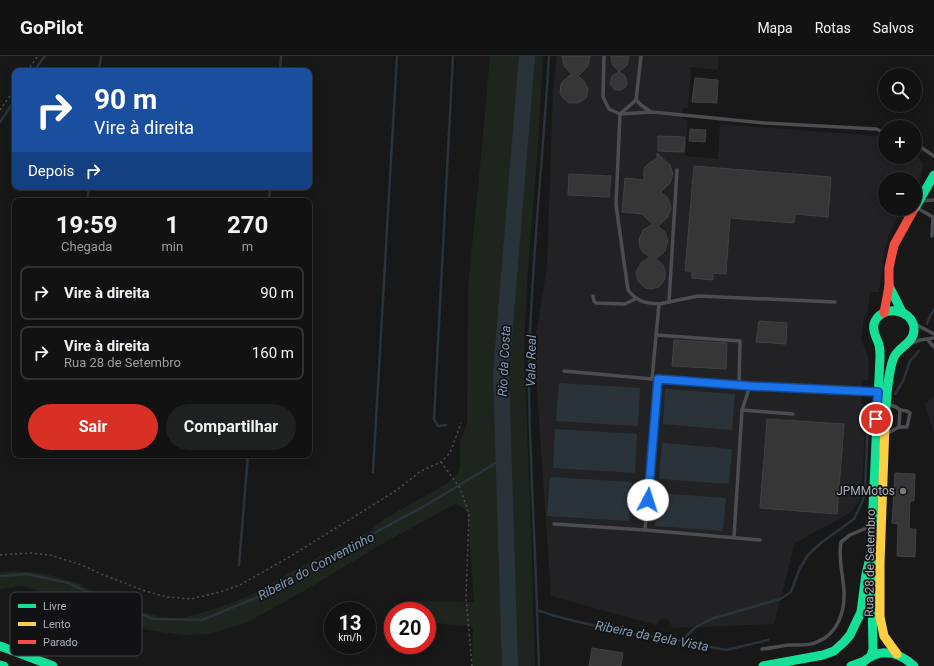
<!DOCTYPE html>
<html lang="pt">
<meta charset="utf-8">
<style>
:root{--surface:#121212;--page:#1f2020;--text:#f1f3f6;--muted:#9c9e9f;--line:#313232;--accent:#d93025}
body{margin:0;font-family:Roboto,sans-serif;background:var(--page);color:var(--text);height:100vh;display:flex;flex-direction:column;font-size:15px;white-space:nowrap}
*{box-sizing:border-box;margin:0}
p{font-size:13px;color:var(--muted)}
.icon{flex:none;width:22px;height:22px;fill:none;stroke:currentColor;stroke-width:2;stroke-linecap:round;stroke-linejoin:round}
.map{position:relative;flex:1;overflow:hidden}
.drawer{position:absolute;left:12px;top:142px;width:300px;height:260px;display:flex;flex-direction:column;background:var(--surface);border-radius:8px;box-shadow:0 2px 10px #0003,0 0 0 1px var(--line)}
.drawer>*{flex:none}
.hud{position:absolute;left:12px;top:12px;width:300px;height:122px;border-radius:8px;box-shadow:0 2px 10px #0003,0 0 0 1px var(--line);background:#1a4fa0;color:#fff;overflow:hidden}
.fabs{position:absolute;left:878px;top:12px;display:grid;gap:8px}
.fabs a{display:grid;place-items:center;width:44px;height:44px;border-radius:50%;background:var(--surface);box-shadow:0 2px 10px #0003,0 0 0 1px var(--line);font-size:20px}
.speed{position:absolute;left:324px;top:546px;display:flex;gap:8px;font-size:20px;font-weight:700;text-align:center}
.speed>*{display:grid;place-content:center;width:52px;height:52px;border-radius:50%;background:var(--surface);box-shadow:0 2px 10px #0003,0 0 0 1px var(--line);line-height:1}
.speed small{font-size:10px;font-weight:400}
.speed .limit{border:6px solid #d22;background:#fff;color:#111}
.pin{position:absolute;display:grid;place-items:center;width:34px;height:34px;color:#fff;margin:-17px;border:2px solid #fff;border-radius:50%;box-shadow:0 1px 4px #0007}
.me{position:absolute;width:44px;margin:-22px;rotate:5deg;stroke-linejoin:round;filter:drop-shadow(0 0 3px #0008)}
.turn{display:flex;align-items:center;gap:14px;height:84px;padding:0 16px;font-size:18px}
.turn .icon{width:52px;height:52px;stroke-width:2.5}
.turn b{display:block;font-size:28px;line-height:34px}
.then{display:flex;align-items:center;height:38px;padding:0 16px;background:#0003;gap:8px;font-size:15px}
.eta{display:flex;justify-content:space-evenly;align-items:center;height:68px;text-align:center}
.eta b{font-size:24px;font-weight:700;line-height:28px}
.button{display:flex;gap:8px;margin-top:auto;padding:8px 16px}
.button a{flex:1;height:46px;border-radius:24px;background:var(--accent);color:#fff;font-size:16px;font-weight:700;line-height:46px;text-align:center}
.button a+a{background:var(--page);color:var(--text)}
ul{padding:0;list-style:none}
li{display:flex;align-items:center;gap:12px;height:54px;margin:0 8px 6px;padding:0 8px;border:2px solid var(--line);border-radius:8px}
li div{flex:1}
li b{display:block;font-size:15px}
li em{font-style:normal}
header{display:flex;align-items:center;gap:24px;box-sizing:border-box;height:56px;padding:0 20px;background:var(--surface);border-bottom:1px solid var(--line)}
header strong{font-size:19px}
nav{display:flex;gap:22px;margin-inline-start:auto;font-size:14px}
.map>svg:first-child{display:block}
</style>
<header>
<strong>GoPilot</strong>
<nav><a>Mapa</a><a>Rotas</a><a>Salvos</a></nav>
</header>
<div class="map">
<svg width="934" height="610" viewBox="0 0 934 610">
<rect width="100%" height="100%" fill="#181818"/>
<g fill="#222224">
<path d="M557,0H719L718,14L691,11L688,52H683L682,63L688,64L685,100L718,103L720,68L879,80L885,82V101H915V96L923,107L921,121L915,131V123H885V153H903L890,176L884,197L879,236H870L868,255L864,261L861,283L868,301L869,314L868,324H862L861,341L862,347L866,354L862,432L860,444L853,454L848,458L795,487L774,568L673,572L667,563H661L656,569L551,540L534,291L547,210L553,34Z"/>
<path d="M934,340V377L925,348Z"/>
</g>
<path fill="#1e251f" d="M490,0H543L538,91L528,211L524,290L531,477L535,610H472L473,571L427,566V555H403L402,552L408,545L474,546L469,474L467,456L462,451L455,448L387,485L302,536L246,567L209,578L184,579L152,575L123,568L113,558C97,563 81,563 64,559L57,547L49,538L23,530L0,533V516C31,513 51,519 81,528L85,531L125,547L142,556L161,561L181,562L195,559L237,545L251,539L318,501L338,492L369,476L384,463L446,428C466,414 458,408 460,388C461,380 466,374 467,366L468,230L481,101Z"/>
<g fill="#2b333a">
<path d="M559,327L640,332L638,370L556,365Z"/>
<path d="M665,333L735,338L732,374L663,368Z"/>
<path d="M555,373L637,378L635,417L553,412Z"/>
<path d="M662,387L732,393L729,428L659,423Z"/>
<path d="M550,421L632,426L629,465L547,460Z"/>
<path d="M657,437L726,442L723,475L655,470Z"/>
</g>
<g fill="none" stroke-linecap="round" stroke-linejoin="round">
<g stroke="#2b333a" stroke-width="2.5">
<path d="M34,15L45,0"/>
<path d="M99,15L101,0"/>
<path d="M280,15L281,0"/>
<path d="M0,66L15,44"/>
<path d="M87,145L89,131"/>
<path d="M269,145L270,131"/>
<path d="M927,268L930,260L934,254"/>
<path d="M895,338L903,325L910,305L919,295"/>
<path d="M446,369L438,370L434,363L453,0"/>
<path d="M373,416L397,0"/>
<path d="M239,509L248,399"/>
<path d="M0,520L27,518L68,527L119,550L154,563L202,564L275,534L378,475L428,448L504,402"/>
<path d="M537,554L555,560L620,576L681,585L726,594L768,584"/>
<path d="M681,585L696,571L711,563L780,543L791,536L799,514L808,499L822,486L854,463L863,444L865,432L868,363"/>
<path d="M539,610C537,551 535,491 532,432C531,389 528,346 529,303C532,202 543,101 549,0"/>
</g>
<path stroke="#2b333a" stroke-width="16" d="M510,610L501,318L527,0"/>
</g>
<g fill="#363637" stroke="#404144">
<path d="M562,0H590L588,10L578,20L584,25L588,33L586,42L578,47H569L562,41L560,37L561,28L564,24L572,18L564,10Z"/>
<path d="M611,0H629L627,9L619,16L625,20L627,26L626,31L621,34H615L610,28L612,20L619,16L612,8Z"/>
<path d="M695,22L718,24L717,47L692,46Z"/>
<path d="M690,73L706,74L705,86L689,85Z"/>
<path d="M658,80L685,81L684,96L658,95Z"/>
<path d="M657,97L670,109L673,118L670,127L661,136L668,142L671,152L668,161L658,170L665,176L668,185L665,195L656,203L663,209L665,214V223L659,231L650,233L645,232L638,225L636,216L641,207L650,201L643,196L640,192L639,183L643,174L653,168L646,162L643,158L622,156L625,122L644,124V115L645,111L649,107L657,103Z"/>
<path d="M694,110L831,121L828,161L795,158L794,167L730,162L726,218L713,217V224L692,222V215H685Z"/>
<path d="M569,118L611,120L609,141L568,139Z"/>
<path d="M759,265L787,267L786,288L756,286Z"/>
<path d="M674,284L727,287L726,313L672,310Z"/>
<path d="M767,363L844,368L837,458L760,452Z"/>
<path d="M895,417L915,418L914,445H910L909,473H916L915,501L897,500L898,468L892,467Z"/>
<path d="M592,592L623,597L621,610H589Z"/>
</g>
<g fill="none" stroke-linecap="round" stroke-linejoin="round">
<g stroke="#4e4f53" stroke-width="1.5" stroke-dasharray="2 3" stroke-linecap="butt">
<path d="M27,15L38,0"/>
<path d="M0,54L15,33"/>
<path d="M441,406L460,432L469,458L466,541L472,610"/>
<path d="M0,499L31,497L50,499L82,509L101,518L145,535L167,541L191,543L220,536L240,529L291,500L397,434L421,415L441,406L450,397L461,367"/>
</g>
<g stroke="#4c4d51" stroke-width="3.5">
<path d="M604,0L603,41L609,53L620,58L652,56L765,67L876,73L885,77"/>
<path d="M641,0L636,44L620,58L616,149L628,234C638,246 644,247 659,248L652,323L750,330L877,336"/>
<path d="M636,44L641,49L651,56"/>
<path d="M915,89L922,92L934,100"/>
<path d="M920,145L934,144"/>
<path d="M917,152L933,161L932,180"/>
<path d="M593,240L594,245L596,247L625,248L635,243"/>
<path d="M669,246L677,114"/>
<path d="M659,248L698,240L835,246"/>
<path d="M915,268L934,278"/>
<path d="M656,279L740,285L739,330"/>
<path d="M928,284L934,291"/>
<path d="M912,287L920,284L934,282"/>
<path d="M564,315L652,323"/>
<path d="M742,354L793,358"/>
<path d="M899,371H907L910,357L907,355L900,354"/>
<path d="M886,378L899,371L900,354L896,351L887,348"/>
<path d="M554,468L645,474L658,323"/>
<path d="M645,474L760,484"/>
<path d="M734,481L742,354L750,330"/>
<path d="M762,593C771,592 780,590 790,589C798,589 809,590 817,586C838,578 845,555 844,535C843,518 838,503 841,486L850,479L871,470"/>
</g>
<g stroke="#16e098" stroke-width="9">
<path d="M915,152L934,119"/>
<path d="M889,230L902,256"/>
<path d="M0,590L53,610"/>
<path d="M871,600L873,593L871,493L880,301C880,297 880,292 879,289C877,282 872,276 874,268C880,248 912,252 914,272C915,287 899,290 894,301C887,318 886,349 885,368"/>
<path d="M0,609L4,610"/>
<path d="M763,610L823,599L834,595L844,586L850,579L861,556L866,518L871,498"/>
<path d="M851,610L862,606"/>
<path d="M859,610C876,592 896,593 914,610"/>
</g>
<path stroke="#ffcf43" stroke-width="9" d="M885,368L880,507V561L884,580L897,598"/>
<path stroke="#f24e42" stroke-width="9" d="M884,257L889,230V212L894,189L914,153"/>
</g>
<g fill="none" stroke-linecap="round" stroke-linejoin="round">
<defs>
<path id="route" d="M648,444L658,323L750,330L878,336L876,363"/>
</defs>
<use href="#route" stroke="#114b97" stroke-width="10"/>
<use href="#route" stroke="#1a73e8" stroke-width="7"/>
</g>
<circle fill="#767a81" stroke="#121214" stroke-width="1.5" cx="903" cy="435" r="4"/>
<g text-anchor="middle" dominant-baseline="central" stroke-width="3.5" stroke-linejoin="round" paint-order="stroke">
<g font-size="12" fill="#a9aeb9" stroke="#121214" text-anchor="end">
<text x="895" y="435">JPMMotos</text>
</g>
<g font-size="12" fill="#a9aeb9" stroke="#121214">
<text transform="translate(870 507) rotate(-89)">Rua 28 de Setembro</text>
</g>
<g font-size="13" font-style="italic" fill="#819bb4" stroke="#121214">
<text transform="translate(504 305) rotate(-87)">Rio da Costa</text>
<text transform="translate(531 305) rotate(-89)">Vala Real</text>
<text transform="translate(316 510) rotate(-28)">Ribeira do Conventinho</text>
<text transform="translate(652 580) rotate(11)">Ribeira da Bela Vista</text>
</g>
</g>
<rect x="10" y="536" width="132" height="64" rx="6" fill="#121214" stroke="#3f4146" stroke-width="1"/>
<rect x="18" y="548" width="18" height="4" fill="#16e098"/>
<rect x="18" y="566" width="18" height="4" fill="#ffcf43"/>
<rect x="18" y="584" width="18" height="4" fill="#f24e42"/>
<g font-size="11" fill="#a9aeb9">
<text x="43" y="554">Livre</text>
<text x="43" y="572">Lento</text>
<text x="43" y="590">Parado</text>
</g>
</svg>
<div class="fabs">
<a><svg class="icon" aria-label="search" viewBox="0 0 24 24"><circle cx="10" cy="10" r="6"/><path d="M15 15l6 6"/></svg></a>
<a>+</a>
<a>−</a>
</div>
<div class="speed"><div>13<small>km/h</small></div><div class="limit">20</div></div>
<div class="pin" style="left:876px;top:363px;background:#d93025"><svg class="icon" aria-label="arrive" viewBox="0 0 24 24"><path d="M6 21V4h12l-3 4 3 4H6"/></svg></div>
<svg class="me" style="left:648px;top:444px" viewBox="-20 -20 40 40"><circle r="19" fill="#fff"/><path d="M0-13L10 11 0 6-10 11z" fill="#1a73e8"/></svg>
<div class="hud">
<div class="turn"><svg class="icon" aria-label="right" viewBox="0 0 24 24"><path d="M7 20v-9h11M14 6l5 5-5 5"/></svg><div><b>90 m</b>Vire à direita</div></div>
<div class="then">Depois<svg class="icon" aria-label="right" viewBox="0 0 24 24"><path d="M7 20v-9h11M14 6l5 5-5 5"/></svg></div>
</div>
<section class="drawer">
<div class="eta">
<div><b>19:59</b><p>Chegada</p></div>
<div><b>1</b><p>min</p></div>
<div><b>270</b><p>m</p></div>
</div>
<ul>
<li><svg class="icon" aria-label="right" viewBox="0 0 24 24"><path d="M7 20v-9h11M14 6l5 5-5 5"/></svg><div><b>Vire à direita</b></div><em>90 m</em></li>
<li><svg class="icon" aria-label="right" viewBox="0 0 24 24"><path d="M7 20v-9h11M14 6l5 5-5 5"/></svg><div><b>Vire à direita</b><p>Rua 28 de Setembro</p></div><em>160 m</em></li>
</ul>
<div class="button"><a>Sair</a><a>Compartilhar</a></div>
</section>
</div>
